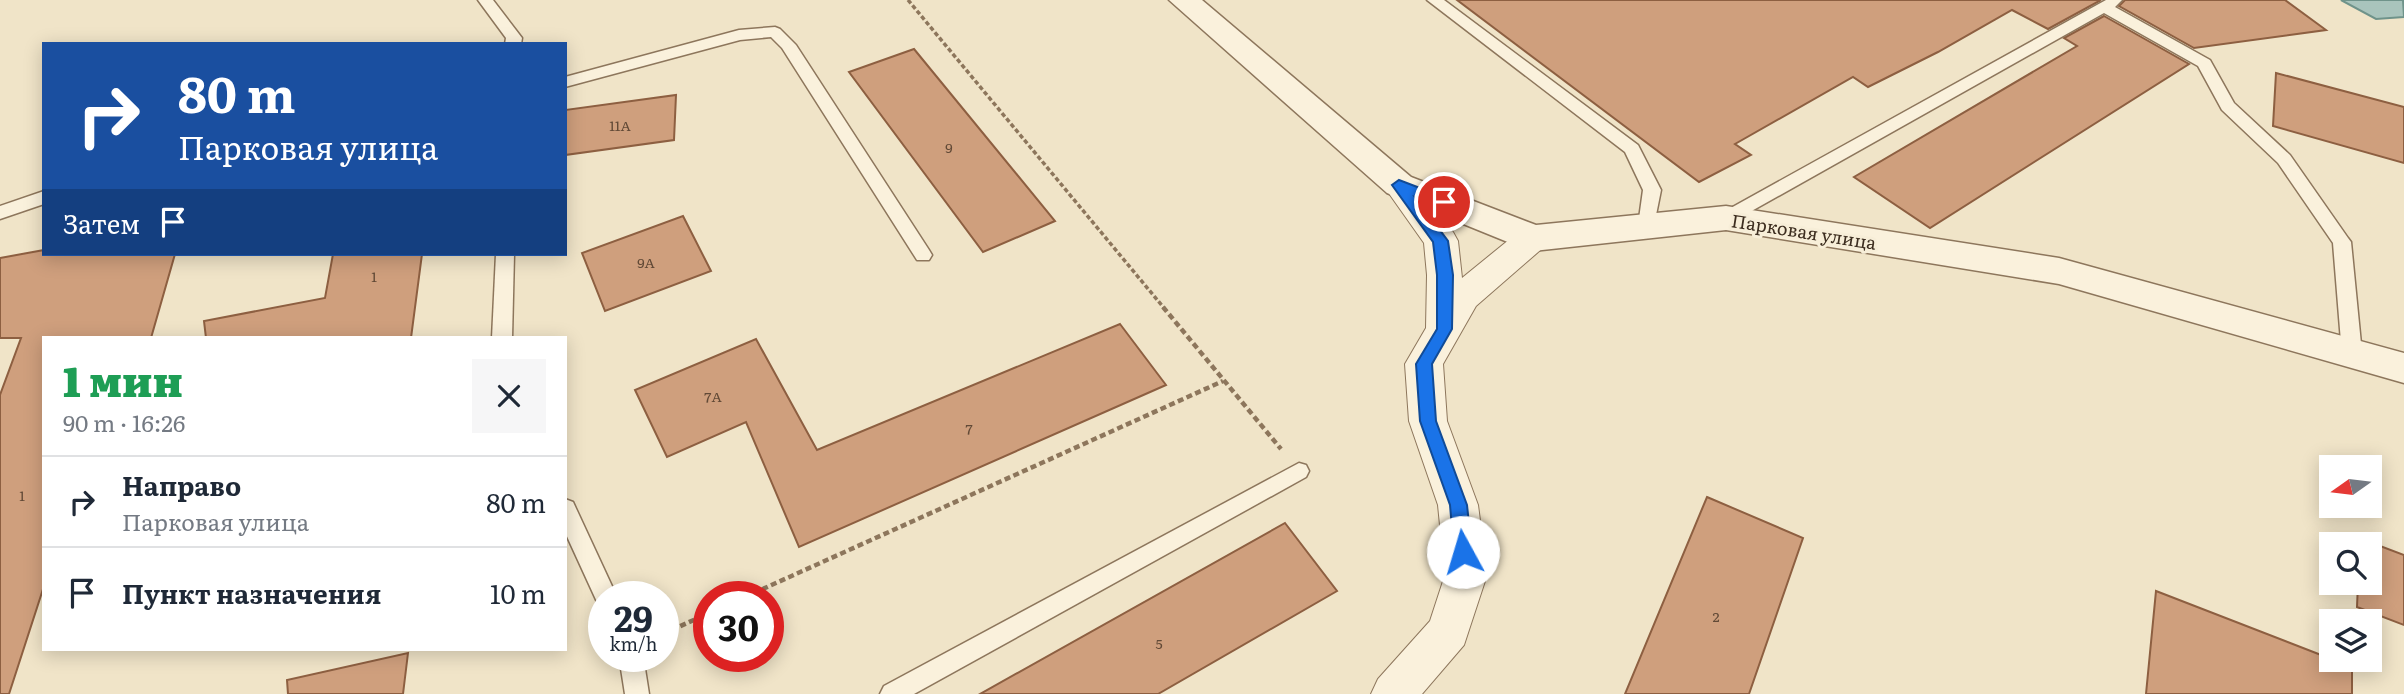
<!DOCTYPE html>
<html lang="ru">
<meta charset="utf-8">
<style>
:root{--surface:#fff;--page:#f6f6f7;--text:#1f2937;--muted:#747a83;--line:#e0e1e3}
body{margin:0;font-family:Literata,serif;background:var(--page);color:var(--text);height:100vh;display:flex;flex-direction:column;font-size:26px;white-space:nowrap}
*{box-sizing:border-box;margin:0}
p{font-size:23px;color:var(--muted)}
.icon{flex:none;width:38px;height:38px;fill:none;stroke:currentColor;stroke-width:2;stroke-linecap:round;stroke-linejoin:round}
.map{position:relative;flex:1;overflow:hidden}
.sheet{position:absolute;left:42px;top:336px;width:525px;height:315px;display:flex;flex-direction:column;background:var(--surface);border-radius:0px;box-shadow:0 4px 18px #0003}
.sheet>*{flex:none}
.top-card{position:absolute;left:42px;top:42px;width:525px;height:214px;border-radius:0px;box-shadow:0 4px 18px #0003;background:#1a4fa0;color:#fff;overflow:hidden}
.needle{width:46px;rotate:256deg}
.tools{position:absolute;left:2319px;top:455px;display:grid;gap:14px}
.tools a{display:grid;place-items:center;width:63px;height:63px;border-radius:0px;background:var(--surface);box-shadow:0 4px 18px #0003;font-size:35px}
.speed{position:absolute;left:588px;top:581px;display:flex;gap:14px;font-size:35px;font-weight:700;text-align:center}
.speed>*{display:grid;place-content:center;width:91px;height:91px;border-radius:50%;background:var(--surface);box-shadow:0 4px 18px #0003;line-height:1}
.speed small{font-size:18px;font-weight:400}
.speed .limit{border:10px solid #d22;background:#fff;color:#111}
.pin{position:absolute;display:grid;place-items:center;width:60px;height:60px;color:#fff;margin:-30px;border:4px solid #fff;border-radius:50%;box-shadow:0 2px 7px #0007}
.me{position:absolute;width:77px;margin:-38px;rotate:354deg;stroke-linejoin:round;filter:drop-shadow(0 0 5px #0008)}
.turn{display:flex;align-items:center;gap:24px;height:147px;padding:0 21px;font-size:32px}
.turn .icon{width:91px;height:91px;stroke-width:2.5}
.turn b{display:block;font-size:49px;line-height:60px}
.then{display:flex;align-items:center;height:66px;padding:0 21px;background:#0003;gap:14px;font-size:26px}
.round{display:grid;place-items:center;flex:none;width:74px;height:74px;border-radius:0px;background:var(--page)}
.headline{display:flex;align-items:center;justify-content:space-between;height:119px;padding:0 21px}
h1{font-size:42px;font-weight:800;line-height:52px;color:#1e9e55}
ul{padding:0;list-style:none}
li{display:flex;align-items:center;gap:21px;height:91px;padding:0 21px;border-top:2px solid var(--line)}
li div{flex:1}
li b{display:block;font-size:26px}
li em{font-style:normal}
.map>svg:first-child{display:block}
</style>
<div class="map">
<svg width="2404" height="694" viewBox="0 0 2404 694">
<rect width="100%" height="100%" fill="#f0e4c8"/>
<path fill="#a9c4bc" stroke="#6f938a" stroke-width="2" d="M2341,0H2403L2404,17L2376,19Z"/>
<g fill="#cf9f7d" stroke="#8d5f41" stroke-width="2">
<path d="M1457,0H2101L2048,29L2012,10L1938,52L1868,87L1853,77L1735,144L1751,155L1699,182Z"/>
<path d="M2125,0H2285L2326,30L2194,48L2119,6Z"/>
<path d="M2104,16L2189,64L1930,228L1854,177L2077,46L2064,38Z"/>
<path d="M914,49L1055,221L983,252L849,72Z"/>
<path d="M2276,73L2404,107V163L2273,126Z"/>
<path d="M676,95L674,140L565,155V110Z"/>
<path d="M683,216L711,271L605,311L582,253Z"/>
<path d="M44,250V254H175L151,338H44V586L9,694H0V395L21,338H0V258Z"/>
<path d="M333,254H422L411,338H206L204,321L325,298Z"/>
<path d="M1120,324L1166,385L799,547L746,422L667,457L635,390L756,339L817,450Z"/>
<path d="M1707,497L1803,538L1749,694H1625Z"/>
<path d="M1285,523L1337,591L1158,694H980Z"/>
<path d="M2359,538L2404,555V625L2357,607L2358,583H2370V544H2359Z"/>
<path d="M2156,591L2352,667V694H2146Z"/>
<path d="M408,653L403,694H288L287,680Z"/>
</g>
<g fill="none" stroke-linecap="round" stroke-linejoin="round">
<defs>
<g id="service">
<path d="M478,0H493L522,38L521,44H505L506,38Z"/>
<path d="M1427,0H1444L1638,145L1661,190L1653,230L1647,232L1638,226L1643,190L1625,152Z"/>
<path d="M2106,0H2122L2115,7L2210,60L2234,103L2290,155L2348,238L2351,242L2362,354L2359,359L2352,361L2345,359L2342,354L2333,243L2278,163L2222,110L2198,66L2104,13L1732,222H1720L1717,218L1720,214Z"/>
<path d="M775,27L780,29L796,45L929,250L932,255L929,260H917L782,48L771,37L740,40L565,87V77L739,30Z"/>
<path d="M44,191V204L0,219V206Z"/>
<path d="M496,254H514L512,338H492Z"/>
<path d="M1299,463L1306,465L1309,471L1306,477L914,694H880L884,686Z"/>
<path d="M565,499L573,502L617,597H604V606L598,604L565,532Z"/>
<path d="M619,656H643L649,694H625Z"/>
</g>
<path id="minor" d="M1399,174L1411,177L1453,232L1458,241L1462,278L1521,230L1533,226L1545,230L1550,238L1545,246L1476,306L1443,364L1447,421L1478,505L1487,575L1464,645L1422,694H1371L1378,679L1430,621L1445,575L1438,505L1409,421L1405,364L1426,328L1427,275L1424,243L1383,185L1387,177Z"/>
<path id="tertiary" d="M1169,0H1202L1411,177L1536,225L1726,206L2059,258L2404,353V383L2059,284L1726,230L1533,251L1520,247L1387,193Z"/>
</defs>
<use href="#service" stroke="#8d765c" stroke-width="3"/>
<use href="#minor" stroke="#8d765c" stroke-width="2"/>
<use href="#tertiary" stroke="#8d765c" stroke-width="3"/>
<path stroke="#8d765c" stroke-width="3.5" stroke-dasharray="4.5 2.5" stroke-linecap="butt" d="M908,0L1164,308"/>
<g stroke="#8d765c" stroke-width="4.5" stroke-dasharray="6 3.5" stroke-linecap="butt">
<path d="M1163,307L1281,449"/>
<path d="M745,597L1223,381"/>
<path d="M663,634L709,613"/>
</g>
<use href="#service" fill="#faf1dc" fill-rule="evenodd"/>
<use href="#minor" fill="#faf1dc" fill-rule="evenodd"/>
<use href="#tertiary" fill="#faf1dc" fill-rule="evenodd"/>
</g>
<path fill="#1a73e8" stroke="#114b97" stroke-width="2" d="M1399,180L1449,199L1451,202L1444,207L1415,197L1448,241L1453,275L1452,329L1432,364L1436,421L1467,505L1472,552L1470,557L1463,559L1457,557L1454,552L1450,505L1420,421L1416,364L1437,329V275L1433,242L1392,185Z"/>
<g text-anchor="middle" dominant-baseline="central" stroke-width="6" stroke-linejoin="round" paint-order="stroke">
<g font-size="14" fill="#624a37">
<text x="620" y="125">11А</text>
<text x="949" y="147">9</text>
<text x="646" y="262">9А</text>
<text x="374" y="276">1</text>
<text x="713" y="396">7А</text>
<text x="969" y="428">7</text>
<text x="22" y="495">1</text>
<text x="1716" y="616">2</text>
<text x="1159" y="643">5</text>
</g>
<g font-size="18" fill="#3d2e20" stroke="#f7eed8">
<text transform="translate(1804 231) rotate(9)">Парковая улица</text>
</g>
</g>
</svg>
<div class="tools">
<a><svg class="needle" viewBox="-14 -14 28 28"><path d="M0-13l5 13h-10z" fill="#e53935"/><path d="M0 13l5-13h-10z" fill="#747a83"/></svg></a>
<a><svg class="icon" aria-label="search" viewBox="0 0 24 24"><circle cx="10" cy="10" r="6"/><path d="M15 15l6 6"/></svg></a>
<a><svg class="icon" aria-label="layers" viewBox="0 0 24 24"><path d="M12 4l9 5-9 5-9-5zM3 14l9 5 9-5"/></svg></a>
</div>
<div class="speed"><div>29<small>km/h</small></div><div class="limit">30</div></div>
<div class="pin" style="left:1444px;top:202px;background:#d93025"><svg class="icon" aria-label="arrive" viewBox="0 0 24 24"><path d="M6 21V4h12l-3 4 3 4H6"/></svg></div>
<svg class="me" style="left:1463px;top:552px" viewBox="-20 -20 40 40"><circle r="19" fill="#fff"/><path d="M0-13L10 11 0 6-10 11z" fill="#1a73e8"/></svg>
<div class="top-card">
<div class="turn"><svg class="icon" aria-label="right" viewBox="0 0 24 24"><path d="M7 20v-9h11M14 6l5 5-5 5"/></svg><div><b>80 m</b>Парковая улица</div></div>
<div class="then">Затем<svg class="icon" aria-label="arrive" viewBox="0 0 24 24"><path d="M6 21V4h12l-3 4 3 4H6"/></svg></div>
</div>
<section class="sheet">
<div class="headline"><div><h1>1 мин</h1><p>90 m · 16:26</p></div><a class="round"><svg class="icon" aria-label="close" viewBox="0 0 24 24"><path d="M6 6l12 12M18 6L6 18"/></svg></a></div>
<ul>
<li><svg class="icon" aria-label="right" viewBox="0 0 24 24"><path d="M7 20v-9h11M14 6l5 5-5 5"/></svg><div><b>Направо</b><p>Парковая улица</p></div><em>80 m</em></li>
<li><svg class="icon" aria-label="arrive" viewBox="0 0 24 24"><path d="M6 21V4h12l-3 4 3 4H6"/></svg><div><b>Пункт назначения</b></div><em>10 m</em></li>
</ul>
</section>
</div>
